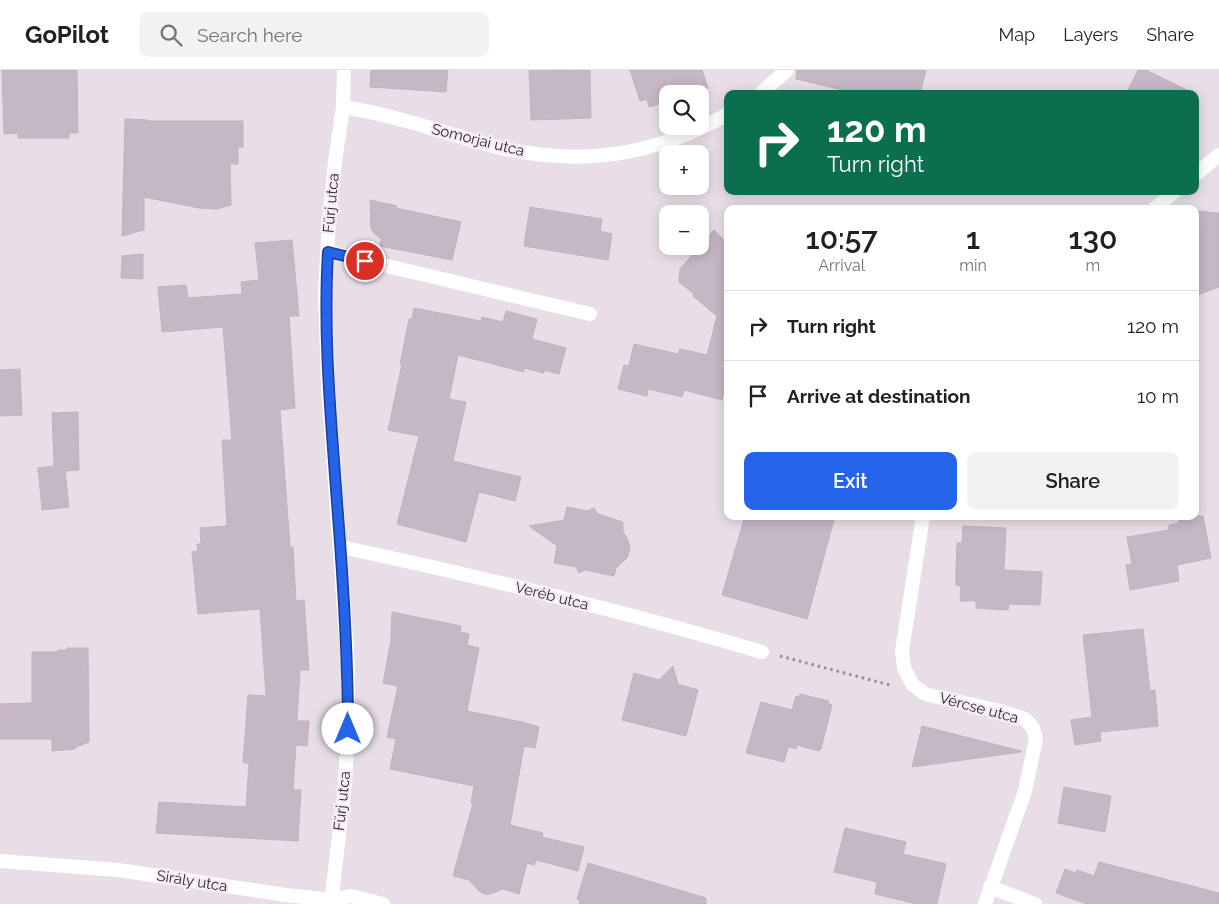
<!DOCTYPE html>
<meta charset="utf-8">
<style>
:root{--surface:#fff;--page:#f2f2f2;--text:#202124;--muted:#757577;--line:#e0e0e0;--accent:#2563eb}
body{margin:0;font-family:Raleway,sans-serif;background:var(--page);color:var(--text);height:100vh;display:flex;flex-direction:column;font-size:19px;white-space:nowrap}
*{box-sizing:border-box;margin:0}
p{font-size:16px;color:var(--muted)}
.icon{flex:none;width:28px;height:28px;fill:none;stroke:currentColor;stroke-width:2;stroke-linecap:round;stroke-linejoin:round}
.map{position:relative;flex:1;overflow:hidden}
.side{position:absolute;left:724px;top:135px;width:475px;height:315px;display:flex;flex-direction:column;background:var(--surface);border-radius:10px;box-shadow:0 2px 12px #0003}
.side>*{flex:none}
.hud{position:absolute;left:724px;top:20px;width:475px;height:105px;border-radius:10px;box-shadow:0 2px 12px #0003;background:#0b6e4f;color:#fff;overflow:hidden}
.controls{position:absolute;left:659px;top:15px;display:grid;gap:10px}
.controls a{display:grid;place-items:center;width:50px;height:50px;border-radius:10px;background:var(--surface);box-shadow:0 2px 12px #0003;font-size:25px}
.pin{position:absolute;display:grid;place-items:center;width:42px;height:42px;color:#fff;margin:-21px;border:2px solid #fff;border-radius:50%;box-shadow:0 1px 5px #0007}
.me{position:absolute;width:55px;margin:-28px;rotate:0deg;stroke-linejoin:round;filter:drop-shadow(0 0 4px #0008)}
.turn{display:flex;align-items:center;gap:18px;height:105px;padding:0 20px;font-size:22px}
.turn .icon{width:65px;height:65px;stroke-width:2.5}
.turn b{display:block;font-size:35px;line-height:42px}
.eta{display:flex;justify-content:space-evenly;align-items:center;height:85px;text-align:center}
.eta b{font-size:30px;font-weight:600;line-height:35px}
.cta{display:flex;gap:10px;margin-top:auto;padding:10px 20px}
.cta a{flex:1;height:58px;border-radius:10px;background:var(--accent);color:#fff;font-size:20px;font-weight:600;line-height:58px;text-align:center}
.cta a+a{background:var(--page);color:var(--text)}
ul{padding:0;list-style:none}
li{display:flex;align-items:center;gap:15px;height:70px;padding:0 20px;border-top:1px solid var(--line)}
li div{flex:1}
li b{display:block;font-size:19px}
li em{font-style:normal}
header{display:flex;align-items:center;gap:30px;box-sizing:border-box;height:70px;padding:0 25px;background:var(--surface);border-bottom:1px solid var(--line)}
header strong{font-size:24px}
nav{display:flex;gap:28px;margin-inline-start:auto;font-size:18px}
.search{width:350px;height:45px;background:var(--page);display:flex;align-items:center;gap:12px;box-sizing:border-box;padding:0 18px;border-radius:10px;color:var(--muted);font-size:19px}
.map>svg:first-child{display:block}
</style>
<header>
<strong>GoPilot</strong>
<div class="search"><svg class="icon" aria-label="search" viewBox="0 0 24 24"><circle cx="10" cy="10" r="6"/><path d="M15 15l6 6"/></svg>Search here</div>
<nav><a>Map</a><a>Layers</a><a>Share</a></nav>
</header>
<div class="map">
<svg width="1219" height="834" viewBox="0 0 1219 834">
<rect width="100%" height="100%" fill="#e8dee7"/>
<g fill="#c6b7c4" stroke="#c1b2bf">
<path d="M2,0H77L78,63H69V68H18V63L4,64Z"/>
<path d="M371,0H448L446,22L370,17Z"/>
<path d="M590,0L591,48L531,50L529,1Z"/>
<path d="M630,0H702L708,18L689,24H668V31L649,37L647,29L640,31Z"/>
<path d="M797,0H926L920,24H860L796,9Z"/>
<path d="M1138,0H1146L1195,24H1126Z"/>
<path d="M125,49L148,50V51H243V77H238V94H230L231,135L217,139L199,138L144,127V160L122,166Z"/>
<path d="M370,130L397,136L396,138L461,152L452,190L380,176L381,169L373,162L371,158Z"/>
<path d="M530,137L602,149L600,161L612,164L608,190L524,176Z"/>
<path d="M1196,141L1219,143V217L1195,226Z"/>
<path d="M714,160L728,174V306L722,330L684,320L682,327L648,319L647,326L618,319L624,295L629,296L634,274L678,284L680,279L707,285L717,246L693,226L694,224L679,212L680,199Z"/>
<path d="M292,170L299,246H289L295,338L280,340L290,477H293L296,531L304,530L309,600H300L297,651H309L307,676L296,675L293,720H301L298,771L156,763L159,732L246,737L249,693H243L248,625L266,626L260,539L198,544L192,482L198,481L197,474H201L200,458L227,456L222,370H232L223,257L162,262L158,217L186,215L188,228L242,224L241,212L259,210L255,173Z"/>
<path d="M143,184V209L121,208L122,186Z"/>
<path d="M414,238L481,251L482,247L503,252L506,241L537,249L532,269L566,278L559,304L544,300V303L524,298V302L458,285L449,329L466,332L453,391L521,407L515,431L479,422L466,472L397,454L419,366L388,360L402,294H400L409,249H412Z"/>
<path d="M20,299L22,345L0,346V300Z"/>
<path d="M78,342L79,400L65,401L69,437L42,440L38,398L54,396L52,343Z"/>
<path d="M567,437L587,441L594,438L598,444L623,452V462L628,470L630,479L627,488L616,498L614,506L585,500L579,503L576,497L554,493L557,476L529,456L564,450Z"/>
<path d="M745,446H835L807,549L722,525Z"/>
<path d="M1178,446H1203L1211,488L1177,495L1179,511L1130,520L1126,495L1132,494L1127,467L1169,460V455L1179,453Z"/>
<path d="M963,456L1006,458L1004,500L1042,502L1040,535L1009,534L1008,540L976,538V531H960L961,516L956,515V501L957,473H962Z"/>
<path d="M392,542L461,556L460,562L469,564L467,575L479,578L467,641L522,652L539,657L535,678L524,676L510,755L543,763L542,767L584,777L578,801L536,790L534,795L527,793L519,824L503,819L490,824H484L479,821L469,810L453,806L473,733H471L474,716L390,699L396,669L387,667L398,616L383,613L391,570Z"/>
<path d="M1143,559L1150,621L1155,620L1158,656L1100,662L1101,671L1075,675L1071,650L1092,647L1083,565Z"/>
<path d="M67,578H88L89,672L76,677L75,679L52,681V669H0V634L32,633V582H58V580H67Z"/>
<path d="M673,596L678,614L698,620L686,666L622,650L634,603L659,610Z"/>
<path d="M800,624L829,631L828,634L832,635L821,679L819,681L797,675L796,679L788,677L784,692L746,683L761,632L792,640L796,626L799,627Z"/>
<path d="M922,656L1021,681V682L912,697Z"/>
<path d="M1064,717L1111,726L1105,762L1058,753Z"/>
<path d="M845,758L906,772L903,784L946,794L937,834H917L875,824L877,812L834,802Z"/>
<path d="M1099,792L1219,823V834H1087L1056,823L1065,799L1076,803L1077,800L1094,806Z"/>
<path d="M588,793L706,828V834H579L580,830L577,829Z"/>
</g>
<g fill="none" stroke-linecap="round" stroke-linejoin="round">
<path stroke="#a982a0" stroke-width="3" stroke-dasharray="2.5 4" stroke-linecap="butt" d="M780,586L890,615"/>
<path stroke="#fff" stroke-width="14" d="M328,182L590,244"/>
<g stroke="#fff" stroke-width="14">
<path d="M760,24L787,0"/>
<path d="M343,37C396,45 446,64 497,77C580,97 654,86 728,44"/>
<path d="M1195,105L1219,85"/>
<path d="M1154,139L1175,121"/>
<path d="M923,446L902,581L904,598L913,615L925,624L1000,641L1025,649L1033,658L1036,669L1025,721L985,834"/>
<path d="M341,477C482,507 623,541 762,582"/>
<path d="M0,791L118,800L286,825L331,830L351,826L383,834"/>
<path d="M990,817L1035,834"/>
<path d="M331,834L345,714L348,659V595L328,315L325,222L329,151L335,92L343,37L344,0"/>
</g>
</g>
<g fill="none" stroke-linecap="round" stroke-linejoin="round">
<defs>
<path id="route" d="M348,659C348,583 343,508 337,432C331,349 323,265 328,182L365,191"/>
</defs>
<use href="#route" stroke="#184099" stroke-width="12"/>
<use href="#route" stroke="#2563eb" stroke-width="9"/>
</g>
<g text-anchor="middle" dominant-baseline="central" stroke-width="5" stroke-linejoin="round" paint-order="stroke">
<g font-size="15" fill="#372131" stroke="#f6eef5">
<text transform="translate(478 70) rotate(14)">Somorjai utca</text>
<text transform="translate(331 133) rotate(-85)">Fürj utca</text>
<text transform="translate(552 526) rotate(14)">Veréb utca</text>
<text transform="translate(979 638) rotate(15)">Vércse utca</text>
<text transform="translate(342 731) rotate(-84)">Fürj utca</text>
<text transform="translate(192 811) rotate(9)">Sirály utca</text>
</g>
</g>
</svg>
<div class="controls">
<a><svg class="icon" aria-label="search" viewBox="0 0 24 24"><circle cx="10" cy="10" r="6"/><path d="M15 15l6 6"/></svg></a>
<a>+</a>
<a>−</a>
</div>
<div class="pin" style="left:365px;top:191px;background:#d93025"><svg class="icon" aria-label="arrive" viewBox="0 0 24 24"><path d="M6 21V4h12l-3 4 3 4H6"/></svg></div>
<svg class="me" style="left:348px;top:659px" viewBox="-20 -20 40 40"><circle r="19" fill="#fff"/><path d="M0-13L10 11 0 6-10 11z" fill="#2563eb"/></svg>
<div class="hud">
<div class="turn"><svg class="icon" aria-label="right" viewBox="0 0 24 24"><path d="M7 20v-9h11M14 6l5 5-5 5"/></svg><div><b>120 m</b>Turn right</div></div>
</div>
<section class="side">
<div class="eta">
<div><b>10:57</b><p>Arrival</p></div>
<div><b>1</b><p>min</p></div>
<div><b>130</b><p>m</p></div>
</div>
<ul>
<li><svg class="icon" aria-label="right" viewBox="0 0 24 24"><path d="M7 20v-9h11M14 6l5 5-5 5"/></svg><div><b>Turn right</b></div><em>120 m</em></li>
<li><svg class="icon" aria-label="arrive" viewBox="0 0 24 24"><path d="M6 21V4h12l-3 4 3 4H6"/></svg><div><b>Arrive at destination</b></div><em>10 m</em></li>
</ul>
<div class="cta"><a>Exit</a><a>Share</a></div>
</section>
</div>
